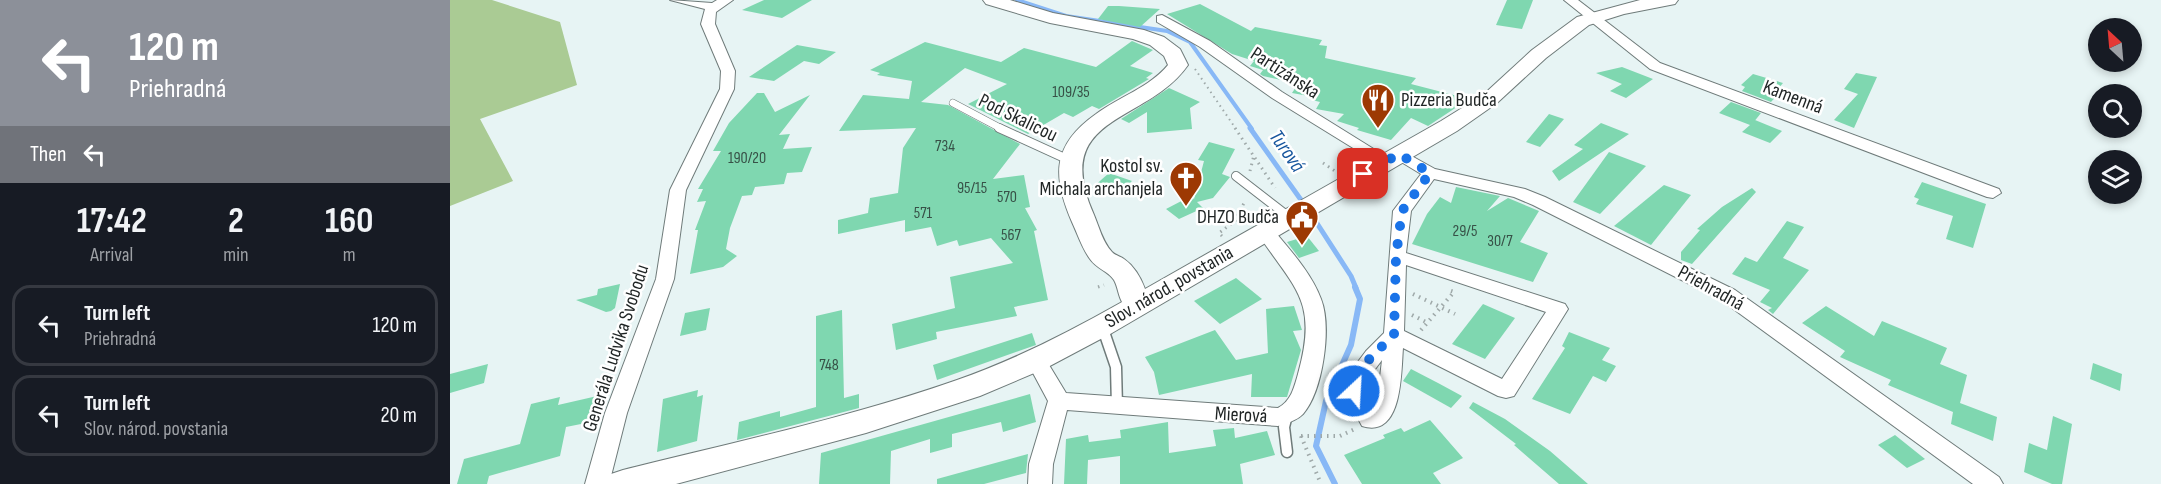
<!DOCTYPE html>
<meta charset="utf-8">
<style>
:root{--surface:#171b24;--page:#242831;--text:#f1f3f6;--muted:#9ea1a6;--line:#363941}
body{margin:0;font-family:"Sofia Sans Condensed",sans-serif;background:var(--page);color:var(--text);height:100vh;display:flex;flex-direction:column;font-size:22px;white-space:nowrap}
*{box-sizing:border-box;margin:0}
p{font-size:20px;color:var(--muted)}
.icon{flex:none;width:33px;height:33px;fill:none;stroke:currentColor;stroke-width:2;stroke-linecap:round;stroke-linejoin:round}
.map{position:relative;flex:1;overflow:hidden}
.sheet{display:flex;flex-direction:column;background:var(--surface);width:450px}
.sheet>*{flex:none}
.guide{background:#8c9099;color:#fff;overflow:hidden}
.needle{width:39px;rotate:334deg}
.fabs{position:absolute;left:1638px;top:18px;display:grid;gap:12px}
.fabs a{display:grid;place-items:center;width:54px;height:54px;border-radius:50%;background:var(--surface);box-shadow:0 3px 9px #0003;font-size:30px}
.pin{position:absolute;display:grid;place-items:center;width:51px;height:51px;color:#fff;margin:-26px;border-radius:12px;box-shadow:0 3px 9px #0006}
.me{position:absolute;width:66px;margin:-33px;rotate:25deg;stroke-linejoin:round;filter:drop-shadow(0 0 4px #0008)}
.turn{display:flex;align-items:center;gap:21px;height:126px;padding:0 30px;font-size:27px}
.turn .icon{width:78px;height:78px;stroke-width:2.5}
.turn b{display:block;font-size:42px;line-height:51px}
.then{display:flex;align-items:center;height:57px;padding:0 30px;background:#0003;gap:12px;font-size:22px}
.eta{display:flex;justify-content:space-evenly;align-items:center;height:102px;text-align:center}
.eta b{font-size:36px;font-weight:700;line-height:42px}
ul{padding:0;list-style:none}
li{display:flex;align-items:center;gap:18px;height:81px;margin:0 12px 9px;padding:0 18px;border:3px solid var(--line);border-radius:18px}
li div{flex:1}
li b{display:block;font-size:22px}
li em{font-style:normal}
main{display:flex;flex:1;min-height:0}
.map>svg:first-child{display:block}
</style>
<main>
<section class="sheet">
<div class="guide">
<div class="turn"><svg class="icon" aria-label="left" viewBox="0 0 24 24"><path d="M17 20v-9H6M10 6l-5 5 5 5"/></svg><div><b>120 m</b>Priehradná</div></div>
<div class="then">Then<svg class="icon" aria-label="left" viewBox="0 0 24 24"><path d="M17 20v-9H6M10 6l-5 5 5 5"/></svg></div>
</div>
<div class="eta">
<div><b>17:42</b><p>Arrival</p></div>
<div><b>2</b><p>min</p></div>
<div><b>160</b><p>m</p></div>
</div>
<ul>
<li><svg class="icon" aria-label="left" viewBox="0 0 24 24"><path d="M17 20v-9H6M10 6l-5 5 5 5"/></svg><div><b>Turn left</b><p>Priehradná</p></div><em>120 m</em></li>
<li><svg class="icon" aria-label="left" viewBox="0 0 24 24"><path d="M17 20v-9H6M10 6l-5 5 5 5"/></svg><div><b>Turn left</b><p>Slov. národ. povstania</p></div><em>20 m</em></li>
</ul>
</section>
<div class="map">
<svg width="1711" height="484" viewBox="0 0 1711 484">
<rect width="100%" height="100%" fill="#e7f4f4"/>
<path fill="#aacb94" d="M0,0H42L110,22L127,85L30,119L63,181L0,206Z"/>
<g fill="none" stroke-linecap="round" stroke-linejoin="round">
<path stroke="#88b8f6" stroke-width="4" d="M567,0L616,16L717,31L740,42L802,129"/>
<path stroke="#88b8f6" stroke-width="5" d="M800,128L861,214L901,276L906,288"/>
<path stroke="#88b8f6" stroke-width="6" d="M885,484L866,446L876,401L901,345L910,299L905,287"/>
</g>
<g fill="#7fd7b0">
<path d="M314,0H362L332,18L292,10Z"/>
<path d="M1057,0H1083L1072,29L1046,25Z"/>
<path d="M750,4L801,31L805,27L872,40L869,45L877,46L875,58L966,78L961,84L1019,99L978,126L961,118L941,140L907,130L909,128L887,121L894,114L866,109L870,102L862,100L864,97L842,93L848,84L813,76L810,74L813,70L800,66L804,61L782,54L717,14Z"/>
<path d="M658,6H669L710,9L690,27L648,19Z"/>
<path d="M682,41L703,50L680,66L703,73L696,78L699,79L649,109L642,106L623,117L614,113L578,134L518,104L557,84L515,68L471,102L498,105L570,144L543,179L574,175L580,207L575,208L587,230L584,231L598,300L564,307L567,316L486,332L487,339L446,350L442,324L505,308L500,277L563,263L541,238L509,246L507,240L487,246L481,227L455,232V220L388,234V220L418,213L420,198L448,193L453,148L466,128L389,131L413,95L459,99L462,81L427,75L430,73L420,70L475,42L551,62L574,48L646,67Z"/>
<path d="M347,45L386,52L369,64L354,61L324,81L299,77Z"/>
<path d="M1172,67L1203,79L1176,98L1160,91L1172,84L1146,73Z"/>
<path d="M1406,73L1427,77L1404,128L1384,120L1408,94L1394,89Z"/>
<path d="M1303,74L1333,83L1327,90L1330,92L1321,102L1292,91L1295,87L1291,85Z"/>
<path d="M719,88L750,102L740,108L742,129L697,133V112L679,123L671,119Z"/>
<path d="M307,93H314L325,112L360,95L329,135L340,134L333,149L362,147L352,172L337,173L334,184L305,187L302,195L292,196L280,228L276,249L287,256L273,267L240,274L248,230H245L256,201L247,202L253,189H248L271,151H263L279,123Z"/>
<path d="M1281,102L1311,113L1303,123L1305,120L1332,131L1320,143L1292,132L1300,125L1269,113Z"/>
<path d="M1099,114L1114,119L1090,147L1076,142Z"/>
<path d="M1151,123L1179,134L1109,181L1102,171L1133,149L1124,145Z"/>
<path d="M759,142L785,149L772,174L780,177L763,198L747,202L753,208L729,219L716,209L741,196L744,199L754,161L748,160Z"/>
<path d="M1159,152L1196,166L1150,214L1123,202Z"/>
<path d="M659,173L682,181L665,196L642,188Z"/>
<path d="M1472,182L1536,204L1523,248L1496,239L1503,216L1466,204L1469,199L1464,197Z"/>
<path d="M1214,185L1241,195L1201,245L1164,226Z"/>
<path d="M1006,187L1050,196L1037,211L1058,198L1089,211L1070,242L1098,253L1083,282L962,244L977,214L990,197L1001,203Z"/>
<path d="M1302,188L1306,192L1242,264L1231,260V252L1250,230L1247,229L1272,207Z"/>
<path d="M1337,221L1354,227L1333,258L1359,270L1323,314L1318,310L1322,308L1310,302L1320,290L1282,274L1295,257L1307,262Z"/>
<path d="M857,236L869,251L849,258L837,242Z"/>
<path d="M786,278L812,299L770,324L744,301Z"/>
<path d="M170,284L165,308L161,311L156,312L126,300L147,295L148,289Z"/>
<path d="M1033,304L1065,318L1035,359L1002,344Z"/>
<path d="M844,306L852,330L843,331L851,350L837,397H801L802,374L709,395L704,372L695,357L765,330L786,360L818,353L816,309Z"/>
<path d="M1376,306L1424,336L1432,321L1497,348L1490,364L1517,375L1510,403L1547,417L1543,441L1501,424L1503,412L1438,385L1441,380L1390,357L1395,351L1352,323Z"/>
<path d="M260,308L256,330L230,336L235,313Z"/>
<path d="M392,310L394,398L409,394V408L287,440L289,422L330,411V417L366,407V316Z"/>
<path d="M1119,332L1160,348L1152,360L1166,366L1156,382L1143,376L1120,414L1082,399L1115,348L1112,346Z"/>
<path d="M582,333L586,345L487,380L483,365Z"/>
<path d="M1643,363L1672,374L1670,391L1640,379Z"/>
<path d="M38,364L34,383L0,393V374Z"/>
<path d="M961,369L988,383L1012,396L1001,408L953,381Z"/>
<path d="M248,390L247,397L253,395L247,441L207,452L213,399Z"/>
<path d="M156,394L146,421L116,427L110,456L39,476L37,484H7L14,459L70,444L81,404L110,397L108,405Z"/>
<path d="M580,394L586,422L553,432L551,422L502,434V447L480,453V439L441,451L440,484H369L371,453Z"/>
<path d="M1023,402L1055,419L1100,451L1138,484H1109L1064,445L1066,444L1019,408Z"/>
<path d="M1603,416L1622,424L1612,484H1602L1574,472L1579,443L1597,450Z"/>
<path d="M980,420L1013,458L983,473L991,484H912L894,455L935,438L933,435L951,428L954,432Z"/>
<path d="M718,422L719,453L766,446L763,430L784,428L785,438L817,431L825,455L790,464L793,484H670V456L638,460L637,484H614L616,439L638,435L639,442L671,438L670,430Z"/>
<path d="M1445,435L1475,459L1457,468L1428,445Z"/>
<path d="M578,454L576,473L534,484H487V479Z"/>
</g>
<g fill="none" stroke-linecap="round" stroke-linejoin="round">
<defs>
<path id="lane-far2" d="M503,103L552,129"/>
<g id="lane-far1">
<path d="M549,128L619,160"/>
<path d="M786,176L839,217"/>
</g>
<g id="lane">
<path d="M652,326L666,367L667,407"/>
<path d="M837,415L834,427L837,452"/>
</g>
<g id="street">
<path d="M220,0L262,3L267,0H283L266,12L265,24L285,71L284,89L236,190L224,279L177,413L159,484H135L155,413L206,279L220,190L270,89L271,71L251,24L255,9Z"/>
<path d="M1114,0H1128L1210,63L1549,189L1551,193L1543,198L1537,197L1200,69Z"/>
<path d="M712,15L760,41L832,92L943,161L935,166L929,164L822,98L750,47L707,22V16Z"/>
<path d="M949,149L985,169L1075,189L1095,197L1285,290L1549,477L1553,484H1523L1271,300L1083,205L1064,197L984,179L961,211L956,253L1115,304L1118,309L1064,396L1056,398L1048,396L953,348C951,372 953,439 912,426L893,391L892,383L916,351L934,333L943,211L971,174L943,157L941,154ZM956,265L1096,312L1052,379L954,331ZM932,360L928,395L923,406L914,384Z"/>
<path d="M815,225L821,227C839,249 861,272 871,299C882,327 873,391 853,414C846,421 837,423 828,426L617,410L603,464L602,484H578L579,464L598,401L576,360L579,355L586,352L593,355L616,393L828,408C841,401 844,388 848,374C869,299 844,289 806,231Z"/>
</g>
<path id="secondary" d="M533,0H560L603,13L694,30L714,37L730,49L738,65C696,125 599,114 644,215C649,227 653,243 662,252C666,256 670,256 674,259C684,266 691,278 695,289L991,121L1033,95L1082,50L1127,17L1190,0H1228L1225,4L1174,14L1139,25L1096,58L1047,103L1007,131L662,333L596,368L530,396L416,433L226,484H156L161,474L173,470C285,442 398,418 507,380C565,360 619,332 672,302C668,295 668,287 664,280C658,271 647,269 640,259C632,248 628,235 622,222C602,176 602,145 646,114C669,97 700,87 718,65L714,56L700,45L683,39L600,23L536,4Z"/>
</defs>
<use href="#lane-far2" stroke="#6f7b7a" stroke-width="8"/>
<use href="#lane-far1" stroke="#6f7b7a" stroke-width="10"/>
<use href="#lane" stroke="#6f7b7a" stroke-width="13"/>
<use href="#street" stroke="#6f7b7a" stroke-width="2"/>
<use href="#secondary" stroke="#6f7b7a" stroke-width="2"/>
<path stroke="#9fa9a9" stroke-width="2" stroke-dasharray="1.5 4" stroke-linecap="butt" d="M745,69L786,129"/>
<g stroke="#9fa9a9" stroke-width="3" stroke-dasharray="1.5 4.5" stroke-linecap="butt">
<path d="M785,128L825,188"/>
<path d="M873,163L885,171"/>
<path d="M800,171L804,155"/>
<path d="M772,236L769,233L785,221L795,201"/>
<path d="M648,287L654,285"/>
</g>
<g stroke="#9fa9a9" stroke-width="4" stroke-dasharray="1.5 5" stroke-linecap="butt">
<path d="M963,294L1005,314"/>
<path d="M962,315L978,323"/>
<path d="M971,330L1004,292L1001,291"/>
<path d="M851,436H890L905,429"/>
<path d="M851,436L871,484"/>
</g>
<use href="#lane-far2" stroke="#fff" stroke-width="7"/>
<use href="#lane-far1" stroke="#fff" stroke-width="8"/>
<use href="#lane" stroke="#fff" stroke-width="10"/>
<use href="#street" fill="#fff" fill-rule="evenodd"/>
<use href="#secondary" fill="#fff" fill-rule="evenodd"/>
</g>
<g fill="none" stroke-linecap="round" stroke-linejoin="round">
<path stroke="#1a73e8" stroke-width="10" stroke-dasharray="0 18" d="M904,391C902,371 930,349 944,335L946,256L952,211L980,173L949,154L913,174"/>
</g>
<defs>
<symbol id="restaurant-pin" viewBox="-11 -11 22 30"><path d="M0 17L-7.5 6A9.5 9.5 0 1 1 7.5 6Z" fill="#9d3903" stroke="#fff"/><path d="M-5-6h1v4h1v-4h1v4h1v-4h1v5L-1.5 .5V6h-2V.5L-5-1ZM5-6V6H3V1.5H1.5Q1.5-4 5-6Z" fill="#fff"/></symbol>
<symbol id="church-pin" viewBox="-11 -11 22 30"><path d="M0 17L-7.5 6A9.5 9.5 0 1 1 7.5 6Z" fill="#9d3903" stroke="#fff"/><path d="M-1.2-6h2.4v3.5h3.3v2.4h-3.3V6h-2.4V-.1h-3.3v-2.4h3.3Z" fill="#fff"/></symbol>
<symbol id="civic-pin" viewBox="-11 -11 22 30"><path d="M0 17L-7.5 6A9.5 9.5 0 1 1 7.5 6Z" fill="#9d3903" stroke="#fff"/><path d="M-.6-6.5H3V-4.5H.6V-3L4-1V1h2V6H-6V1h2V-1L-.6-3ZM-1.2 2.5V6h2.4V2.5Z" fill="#fff"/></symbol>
</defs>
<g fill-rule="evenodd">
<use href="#restaurant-pin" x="909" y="81" width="38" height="52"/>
<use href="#church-pin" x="717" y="159" width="38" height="52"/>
<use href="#civic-pin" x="833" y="198" width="38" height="52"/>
</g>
<g text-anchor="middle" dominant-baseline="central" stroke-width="5" stroke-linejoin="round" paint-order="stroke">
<g font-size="16" fill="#375147">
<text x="621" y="92">109/35</text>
<text x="495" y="146">734</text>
<text x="297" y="158">190/20</text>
<text x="522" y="188">95/15</text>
<text x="557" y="197">570</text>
<text x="473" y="213">571</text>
<text x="1015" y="231">29/5</text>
<text x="561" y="235">567</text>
<text x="1050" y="241">30/7</text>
<text x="379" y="365">748</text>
</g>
<g font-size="20" fill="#1f2424" stroke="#fff">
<text transform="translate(835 73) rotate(33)">Partizánska</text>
<text transform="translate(1343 97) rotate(21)">Kamenná</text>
<text transform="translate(568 118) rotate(26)">Pod Skalicou</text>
<text transform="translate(719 287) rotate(-30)">Slov. národ. povstania</text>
<text transform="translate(1261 288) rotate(29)">Priehradná</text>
<text transform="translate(166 348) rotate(-72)">Generála Ludvika Svobodu</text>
<text transform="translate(791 415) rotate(3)">Mierová</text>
</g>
<g font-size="20" fill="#1f2424" stroke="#fff" text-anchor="end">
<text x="951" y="100" text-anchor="start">Pizzeria Budča</text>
<text x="713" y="166">Kostol sv.<tspan x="713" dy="23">Michala archanjela</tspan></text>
<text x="829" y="217">DHZO Budča</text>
</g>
<g font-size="21" font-style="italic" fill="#16559d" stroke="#fff">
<text transform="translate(837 151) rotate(55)">Turová</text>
</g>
</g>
</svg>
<div class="fabs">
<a><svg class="needle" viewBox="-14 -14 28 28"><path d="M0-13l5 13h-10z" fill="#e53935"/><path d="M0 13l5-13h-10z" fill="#9ea1a6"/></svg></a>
<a><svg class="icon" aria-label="search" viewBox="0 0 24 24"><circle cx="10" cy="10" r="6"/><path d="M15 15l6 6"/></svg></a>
<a><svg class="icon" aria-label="layers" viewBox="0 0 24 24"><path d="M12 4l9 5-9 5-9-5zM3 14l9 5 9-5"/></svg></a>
</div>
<div class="pin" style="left:913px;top:174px;background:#d93025"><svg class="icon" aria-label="arrive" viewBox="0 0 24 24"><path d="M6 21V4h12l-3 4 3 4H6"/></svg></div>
<svg class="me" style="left:904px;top:391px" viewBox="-20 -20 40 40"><circle r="17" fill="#1a73e8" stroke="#fff" stroke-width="3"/><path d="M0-11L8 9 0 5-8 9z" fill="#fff"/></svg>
</div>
</main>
